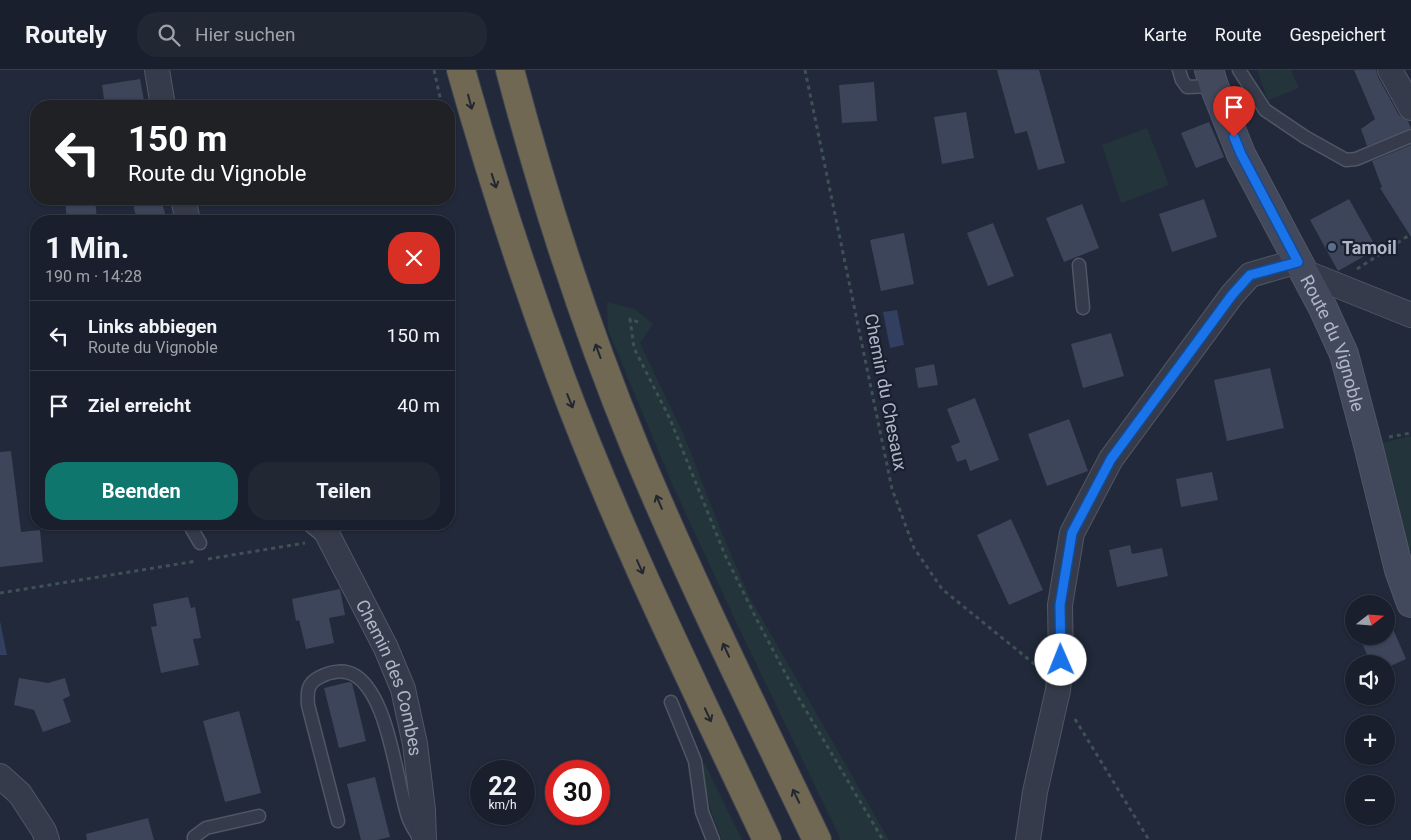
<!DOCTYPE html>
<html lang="de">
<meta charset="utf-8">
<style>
:root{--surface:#191f2c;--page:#222734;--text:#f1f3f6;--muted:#9fa2a9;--line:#373d48;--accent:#0f766e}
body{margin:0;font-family:Roboto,sans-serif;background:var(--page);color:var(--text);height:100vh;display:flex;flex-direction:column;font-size:19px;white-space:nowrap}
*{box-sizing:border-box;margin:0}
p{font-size:16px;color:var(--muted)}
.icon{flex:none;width:28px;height:28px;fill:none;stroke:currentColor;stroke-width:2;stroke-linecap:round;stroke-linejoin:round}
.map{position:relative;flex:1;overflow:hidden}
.sheet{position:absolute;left:30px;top:145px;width:425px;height:315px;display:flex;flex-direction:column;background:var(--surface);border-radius:20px;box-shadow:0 1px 4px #0004,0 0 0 1px var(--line)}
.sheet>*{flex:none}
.guide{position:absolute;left:30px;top:30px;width:425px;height:105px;border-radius:20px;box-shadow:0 1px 4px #0004,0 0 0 1px var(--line);background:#202124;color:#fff;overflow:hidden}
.needle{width:32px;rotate:73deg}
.buttons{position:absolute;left:1345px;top:525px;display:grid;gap:10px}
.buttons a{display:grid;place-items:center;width:50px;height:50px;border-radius:50%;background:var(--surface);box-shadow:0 1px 4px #0004,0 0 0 1px var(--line);font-size:25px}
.speed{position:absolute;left:470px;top:690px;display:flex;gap:10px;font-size:25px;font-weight:700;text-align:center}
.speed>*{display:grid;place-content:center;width:65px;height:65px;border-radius:50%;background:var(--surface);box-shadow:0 1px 4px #0004,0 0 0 1px var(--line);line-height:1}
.speed small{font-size:12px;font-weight:400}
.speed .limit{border:8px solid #d22;background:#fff;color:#111}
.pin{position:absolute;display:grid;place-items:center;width:42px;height:42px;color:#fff;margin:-51px -21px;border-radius:50% 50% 50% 0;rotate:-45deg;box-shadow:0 0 5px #0007}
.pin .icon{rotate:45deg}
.me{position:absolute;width:55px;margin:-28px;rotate:359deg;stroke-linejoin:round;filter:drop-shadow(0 0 4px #0008)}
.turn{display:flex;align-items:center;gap:18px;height:105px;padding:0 15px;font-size:22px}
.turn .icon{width:65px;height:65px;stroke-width:2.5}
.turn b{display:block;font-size:35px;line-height:42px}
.round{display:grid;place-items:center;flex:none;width:52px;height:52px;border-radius:20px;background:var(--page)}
.overview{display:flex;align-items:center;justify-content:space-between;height:85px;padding:0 15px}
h1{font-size:30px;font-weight:700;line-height:38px}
.primary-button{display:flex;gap:10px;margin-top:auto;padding:10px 15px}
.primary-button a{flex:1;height:58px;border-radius:20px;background:var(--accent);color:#fff;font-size:20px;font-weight:700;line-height:58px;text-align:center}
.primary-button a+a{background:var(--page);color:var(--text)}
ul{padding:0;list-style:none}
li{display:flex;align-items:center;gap:15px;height:70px;padding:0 15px;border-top:1px solid var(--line)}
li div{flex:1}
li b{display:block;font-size:19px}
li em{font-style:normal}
header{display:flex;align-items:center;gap:30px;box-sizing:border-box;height:70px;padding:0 25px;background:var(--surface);border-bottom:1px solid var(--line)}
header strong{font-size:24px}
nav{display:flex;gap:28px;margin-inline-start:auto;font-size:18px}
.search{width:350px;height:45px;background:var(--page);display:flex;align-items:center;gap:12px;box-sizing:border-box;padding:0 18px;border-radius:20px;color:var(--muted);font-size:19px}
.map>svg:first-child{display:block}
</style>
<header>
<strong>Routely</strong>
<div class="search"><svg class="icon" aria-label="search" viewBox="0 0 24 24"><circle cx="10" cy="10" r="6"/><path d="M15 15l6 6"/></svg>Hier suchen</div>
<nav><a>Karte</a><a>Route</a><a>Gespeichert</a></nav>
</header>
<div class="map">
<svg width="1411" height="770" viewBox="0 0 1411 770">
<rect width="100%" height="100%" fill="#21293a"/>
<g fill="#23353b">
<path d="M1257,0H1291L1299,18L1268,30Z"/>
<path d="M1147,58L1169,115L1121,133L1102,75Z"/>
<path d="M607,232L635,239L653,254L640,273L683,363L722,463L749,526L889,770H841L738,556L673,416L608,260Z"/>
<path d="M1411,366V479L1405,480L1382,373Z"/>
<path d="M699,693L705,694L742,770H722L712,744Z"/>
</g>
<g fill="#323f60">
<path d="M897,240L904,275L890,278L883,242Z"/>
<path d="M0,551L7,585H0Z"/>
</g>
<g fill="#3d455a">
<path d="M997,0H1039L1065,93L1038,100L1027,61L1015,64Z"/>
<path d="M1354,0H1376L1378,7L1399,45L1404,49L1408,51L1411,58L1367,76L1361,59L1375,49Z"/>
<path d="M140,9L145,36H105L102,15Z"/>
<path d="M874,12L877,51L842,53L839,15Z"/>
<path d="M966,42L974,88L942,94L934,47Z"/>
<path d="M1209,52L1224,87L1196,98L1181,63Z"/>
<path d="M1411,75V167L1380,118L1382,117L1372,91Z"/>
<path d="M65,129H95L97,150L67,151Z"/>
<path d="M132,129H161L167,151H137Z"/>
<path d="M1204,129L1217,167L1172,182L1159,144Z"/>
<path d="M1349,129L1377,179L1338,201L1310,150Z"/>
<path d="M1082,134L1099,178L1064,192L1046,148Z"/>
<path d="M993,153L1014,206L988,216L967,163Z"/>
<path d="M904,163L914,214L881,221L870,170Z"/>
<path d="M1111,263L1124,306L1083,318L1071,274Z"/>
<path d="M934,294L938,315L918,318L915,298Z"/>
<path d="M1270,298L1284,358L1227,371L1214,310Z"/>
<path d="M975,328L999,390L970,401L966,389L957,392L951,376L960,372L947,339Z"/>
<path d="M1069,349L1088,401L1047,416L1028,364Z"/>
<path d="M11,381L21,462L40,460L43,492L0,497V382Z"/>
<path d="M1212,402L1218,430L1181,437L1176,409Z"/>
<path d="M1011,449L1043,520L1009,535L977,465Z"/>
<path d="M1130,475L1132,484L1162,478L1168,506L1117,517L1109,480Z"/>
<path d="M340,519L345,545L329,548L334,573L306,579L299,550L296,551L292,529Z"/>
<path d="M188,527L191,538L195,537L201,568L193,569L199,595L161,603L151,557L157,556L153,534Z"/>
<path d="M1386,543L1406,589L1386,598V594H1371L1359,566H1386Z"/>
<path d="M19,608L48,613L65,608L70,626L63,629L71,652L43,662L34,640L14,635Z"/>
<path d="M349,612L352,613L366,671L339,678L324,618Z"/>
<path d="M239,641L261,723L225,732L203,651Z"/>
<path d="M375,707L390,767L377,770H361L347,714Z"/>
<path d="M148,748L154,770H87L86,764Z"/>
</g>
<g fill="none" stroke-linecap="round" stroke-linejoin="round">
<defs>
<g id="lane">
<path d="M1179,0L1182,10L1187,17L1214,16"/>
<path d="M1239,0L1265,40L1305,67L1346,90L1356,89L1411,66"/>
<path d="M1079,195L1083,238"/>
<path d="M189,454L200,473"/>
<path d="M308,454L324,467"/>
<path d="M671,632L695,691L702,742L713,770"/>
<path d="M338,751L308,635C307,622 307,613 320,607C331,601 345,599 356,606C389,628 396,710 408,747C411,756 416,763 421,770"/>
<path d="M194,770V767L206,758L259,746"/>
</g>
<g id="street">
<path d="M157,0L163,36"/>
<path d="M1390,0L1411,38"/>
<path d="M183,129L188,151"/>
<path d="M1304,202L1411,245"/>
<path id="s1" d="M322,454L386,578L403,619L415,674L423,740L424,770"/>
<path d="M0,706L20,724L44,761L47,770"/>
<path d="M1028,770L1035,722L1058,620L1061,591L1060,535L1072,463L1111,389L1232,225L1250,205L1298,191"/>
</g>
<g id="secondary">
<path id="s2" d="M1209,0L1214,16L1241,84L1323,238L1344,284L1367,371L1399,500L1411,533"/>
</g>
<g id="highway">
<path d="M461,0C490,103 523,205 560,305C619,464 695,617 767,770"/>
<path d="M510,0C544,129 585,256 636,380C691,512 755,641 817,770"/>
</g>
</defs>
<use href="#lane" stroke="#505665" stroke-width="15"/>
<use href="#street" stroke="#505665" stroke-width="26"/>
<use href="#secondary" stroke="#505665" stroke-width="30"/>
<use href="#highway" stroke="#3d4352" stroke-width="30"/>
<g stroke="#3e5155" stroke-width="3" stroke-dasharray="4 4" stroke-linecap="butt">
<path d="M434,0L442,36"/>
<path d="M805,0L892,419L914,478L942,519L1038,597"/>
<path d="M1357,199L1411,164"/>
<path d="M638,252L630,249L634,278L670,349L725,485L757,550L798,627L883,770"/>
<path d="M1389,367L1411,363"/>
<path d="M208,489L305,473"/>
<path d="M0,523L197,491"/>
<path d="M1075,649L1149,770"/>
</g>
<use href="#lane" stroke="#353b4a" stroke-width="12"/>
<use href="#street" stroke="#353b4a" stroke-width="24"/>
<use href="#secondary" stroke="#43495d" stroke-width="28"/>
<use href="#highway" stroke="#706852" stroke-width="28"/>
</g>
<defs><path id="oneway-shaft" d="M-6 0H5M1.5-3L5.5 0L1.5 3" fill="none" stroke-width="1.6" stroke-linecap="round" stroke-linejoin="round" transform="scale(1.25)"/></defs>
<g stroke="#232732">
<use href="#oneway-shaft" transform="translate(470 32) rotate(75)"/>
<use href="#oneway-shaft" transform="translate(494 111) rotate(72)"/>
<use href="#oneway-shaft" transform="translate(598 281) rotate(-110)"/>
<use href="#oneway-shaft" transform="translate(570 331) rotate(68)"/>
<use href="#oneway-shaft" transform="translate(659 432) rotate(-113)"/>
<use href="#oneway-shaft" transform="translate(640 497) rotate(66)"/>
<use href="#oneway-shaft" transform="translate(726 580) rotate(-115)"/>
<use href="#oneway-shaft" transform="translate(708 645) rotate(65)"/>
<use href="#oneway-shaft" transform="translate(796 726) rotate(-116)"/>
</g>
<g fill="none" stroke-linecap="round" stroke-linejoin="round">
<defs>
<path id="route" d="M1061,590L1060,535L1072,463L1111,389L1232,225L1250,205L1298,192L1241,84L1234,67"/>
</defs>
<use href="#route" stroke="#114b97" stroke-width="12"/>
<use href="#route" stroke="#1a73e8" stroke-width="9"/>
</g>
<circle fill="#5c6f8a" stroke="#1a202f" stroke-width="2" cx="1332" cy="177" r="5"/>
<g text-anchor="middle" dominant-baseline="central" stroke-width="4.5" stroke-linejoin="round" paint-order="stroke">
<g font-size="18" font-weight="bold" fill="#b0b6c6" stroke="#1a202f" text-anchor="start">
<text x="1342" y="177">Tamoil</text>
</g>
<g font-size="18" fill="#b0b6c6" stroke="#1a202f">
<text stroke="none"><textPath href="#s2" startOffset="301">Route du Vignoble</textPath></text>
<text transform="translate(886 322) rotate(79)">Chemin du Chesaux</text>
<text stroke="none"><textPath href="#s1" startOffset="169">Chemin des Combes</textPath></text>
</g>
</g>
</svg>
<div class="buttons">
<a><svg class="needle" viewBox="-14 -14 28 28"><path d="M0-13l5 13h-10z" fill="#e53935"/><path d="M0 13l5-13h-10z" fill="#9fa2a9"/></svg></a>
<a><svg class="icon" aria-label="sound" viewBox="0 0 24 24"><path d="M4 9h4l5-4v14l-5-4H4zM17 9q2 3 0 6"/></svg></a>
<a>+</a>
<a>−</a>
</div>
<div class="speed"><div>22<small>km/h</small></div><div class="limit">30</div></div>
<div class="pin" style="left:1234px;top:67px;background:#d93025"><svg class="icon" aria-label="arrive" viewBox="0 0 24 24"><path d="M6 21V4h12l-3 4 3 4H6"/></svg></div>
<svg class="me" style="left:1061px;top:590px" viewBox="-20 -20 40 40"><circle r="19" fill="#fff"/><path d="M0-13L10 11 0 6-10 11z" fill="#1a73e8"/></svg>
<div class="guide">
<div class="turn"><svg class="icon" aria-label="left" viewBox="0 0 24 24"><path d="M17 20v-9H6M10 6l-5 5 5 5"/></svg><div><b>150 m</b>Route du Vignoble</div></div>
</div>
<section class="sheet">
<div class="overview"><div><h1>1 Min.</h1><p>190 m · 14:28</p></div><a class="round" style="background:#d93025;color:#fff"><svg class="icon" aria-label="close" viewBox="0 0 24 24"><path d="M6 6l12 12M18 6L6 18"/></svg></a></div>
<ul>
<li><svg class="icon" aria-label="left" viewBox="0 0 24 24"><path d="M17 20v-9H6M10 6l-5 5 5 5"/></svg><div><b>Links abbiegen</b><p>Route du Vignoble</p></div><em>150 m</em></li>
<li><svg class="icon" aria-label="arrive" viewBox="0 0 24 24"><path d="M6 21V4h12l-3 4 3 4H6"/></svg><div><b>Ziel erreicht</b></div><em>40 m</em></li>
</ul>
<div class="primary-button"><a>Beenden</a><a>Teilen</a></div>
</section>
</div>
